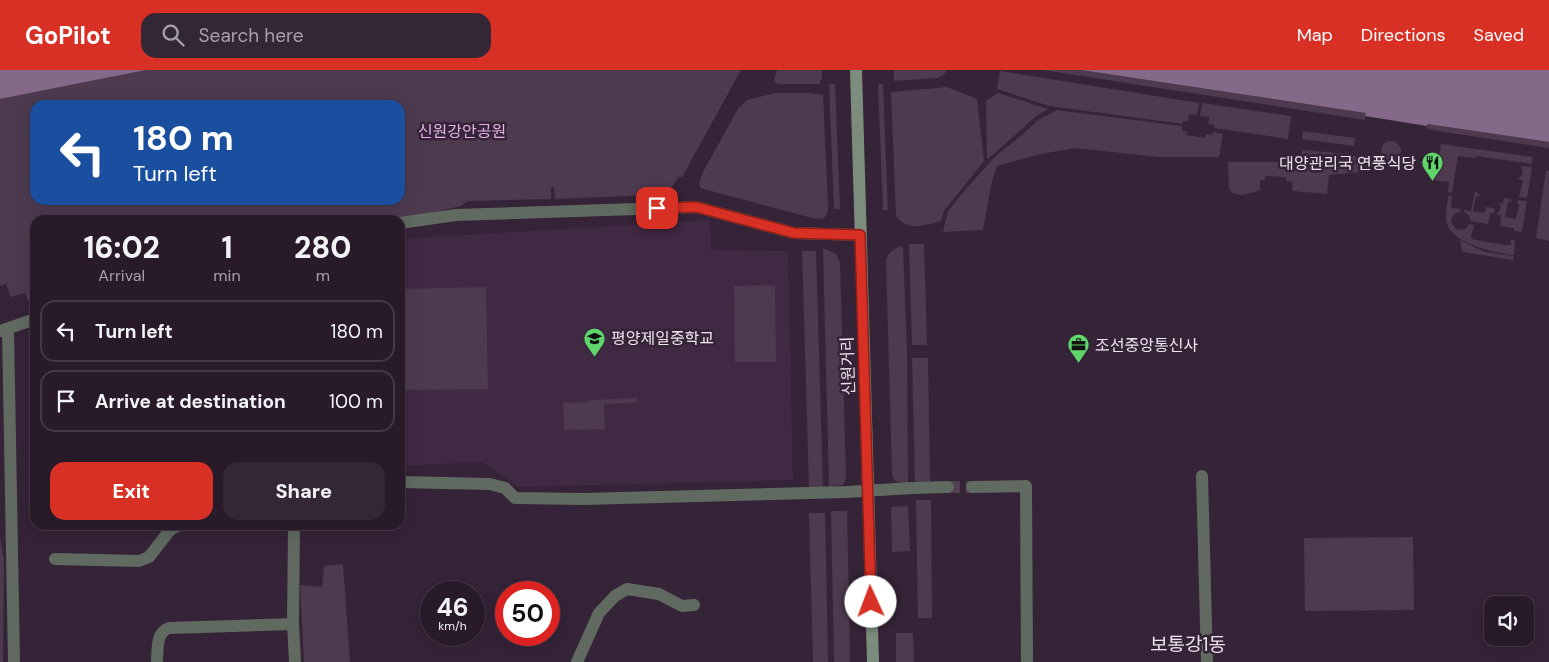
<!DOCTYPE html>
<meta charset="utf-8">
<style>
:root{--surface:#281a29;--page:#342735;--text:#f1f3f6;--muted:#a5a1a8;--line:#443846;--accent:#d93025}
body{margin:0;font-family:"DM Sans","Noto Sans KR",sans-serif;background:var(--page);color:var(--text);height:100vh;display:flex;flex-direction:column;font-size:19px;white-space:nowrap}
*{box-sizing:border-box;margin:0}
p{font-size:16px;color:var(--muted)}
.icon{flex:none;width:28px;height:28px;fill:none;stroke:currentColor;stroke-width:2;stroke-linecap:round;stroke-linejoin:round}
.map{position:relative;flex:1;overflow:hidden}
.drawer{position:absolute;left:30px;top:145px;width:375px;height:315px;display:flex;flex-direction:column;background:var(--surface);border-radius:15px;box-shadow:0 5px 20px #0002,0 0 0 1px var(--line)}
.drawer>*{flex:none}
.guide{position:absolute;left:30px;top:30px;width:375px;height:105px;border-radius:15px;box-shadow:0 5px 20px #0002,0 0 0 1px var(--line);background:#1a4fa0;color:#fff;overflow:hidden}
.controls{position:absolute;left:1484px;top:526px;display:grid;gap:10px}
.controls a{display:grid;place-items:center;width:50px;height:50px;border-radius:10px;background:var(--surface);box-shadow:0 5px 20px #0002,0 0 0 1px var(--line);font-size:25px}
.speed{position:absolute;left:420px;top:511px;display:flex;gap:10px;font-size:25px;font-weight:700;text-align:center}
.speed>*{display:grid;place-content:center;width:65px;height:65px;border-radius:50%;background:var(--surface);box-shadow:0 5px 20px #0002,0 0 0 1px var(--line);line-height:1}
.speed small{font-size:12px;font-weight:400}
.speed .limit{border:8px solid #d22;background:#fff;color:#111}
.pin{position:absolute;display:grid;place-items:center;width:42px;height:42px;color:#fff;margin:-21px;border-radius:10px;box-shadow:0 2px 8px #0006}
.me{position:absolute;width:55px;margin:-28px;rotate:358deg;stroke-linejoin:round;filter:drop-shadow(0 0 4px #0008)}
.turn{display:flex;align-items:center;gap:18px;height:105px;padding:0 20px;font-size:22px}
.turn .icon{width:65px;height:65px;stroke-width:2.5}
.turn b{display:block;font-size:35px;line-height:42px}
.eta{display:flex;justify-content:space-evenly;align-items:center;height:85px;text-align:center}
.eta b{font-size:30px;font-weight:800;line-height:35px}
.cta{display:flex;gap:10px;margin-top:auto;padding:10px 20px}
.cta a{flex:1;height:58px;border-radius:15px;background:var(--accent);color:#fff;font-size:20px;font-weight:800;line-height:58px;text-align:center}
.cta a+a{background:var(--page);color:var(--text)}
ul{padding:0;list-style:none}
li{display:flex;align-items:center;gap:15px;height:62px;margin:0 10px 8px;padding:0 10px;border:2px solid var(--line);border-radius:15px}
li div{flex:1}
li b{display:block;font-size:19px}
li em{font-style:normal}
header{display:flex;align-items:center;gap:30px;box-sizing:border-box;height:70px;padding:0 25px;background:var(--accent);color:#fff}
header strong{font-size:24px}
nav{display:flex;gap:28px;margin-inline-start:auto;font-size:18px}
.search{width:350px;height:45px;background:var(--page);display:flex;align-items:center;gap:12px;box-sizing:border-box;padding:0 18px;border-radius:15px;color:var(--muted);font-size:19px}
.map>svg:first-child{display:block}
</style>
<header>
<strong>GoPilot</strong>
<div class="search"><svg class="icon" aria-label="search" viewBox="0 0 24 24"><circle cx="10" cy="10" r="6"/><path d="M15 15l6 6"/></svg>Search here</div>
<nav><a>Map</a><a>Directions</a><a>Saved</a></nav>
</header>
<div class="map">
<svg width="1549" height="592" viewBox="0 0 1549 592">
<rect width="100%" height="100%" fill="#352337"/>
<path fill="#402943" d="M710,150L711,180L788,181L793,410L518,417L483,392L400,396V169Z"/>
<g fill="#4d3a4f" fill-rule="evenodd">
<path d="M146,0H741L682,107H678L672,117L652,125L555,129L554,117H551V129L468,131L461,136L400,150H35V232L31,233L30,231H28L25,223L11,227L6,214L0,216V29ZM35,35H400V130H35Z"/>
<path d="M777,0H822V10H820V14H779L776,13L774,10Z"/>
<path d="M894,0H945L946,2L942,6L937,8L894,11Z"/>
<path d="M1043,0H1081L1366,43L1365,50Z"/>
<path d="M1000,1L1199,33L1197,45L1189,44L1188,51H1183V54L1049,36L997,19Z"/>
<path d="M829,14H835L840,139H834Z"/>
<path d="M878,14H883L888,140H883Z"/>
<path d="M947,17L977,29L984,91L944,141L941,151C926,155 906,162 896,146L891,22Z"/>
<path d="M775,23H809L823,25L828,136C828,148 824,150 812,148L700,118L699,114L703,102L738,39L747,30Z"/>
<path d="M998,23L1048,39L1035,47L994,84L987,89L986,31Z"/>
<path d="M1202,33L1291,46L1288,69L1214,58V55L1208,54L1209,47L1200,46Z"/>
<path d="M1057,40L1182,56V61H1187L1186,65L1205,68L1206,64L1213,65V62L1223,64L1219,87H1159L1075,78L1041,84L997,96L992,111L983,160L943,162L948,141L966,119L991,91L999,83L1022,65L1038,50Z"/>
<path d="M1427,54L1549,72V78L1426,59Z"/>
<path d="M1303,61L1355,68L1354,76L1302,69Z"/>
<circle cx="1391" cy="81" r="10"/>
<path d="M1441,74L1533,87L1532,94L1477,86L1476,88L1458,86L1452,123L1448,122L1449,112L1432,110L1433,104H1437Z"/>
<path d="M1303,80L1350,84L1359,89L1361,102L1329,105L1327,124L1292,121L1293,112L1287,111L1285,107L1266,106L1264,110H1260V120C1249,123 1239,129 1229,120L1228,92H1297Z"/>
<path d="M1521,96L1532,97L1527,128L1519,127L1523,110L1518,109L1523,104Z"/>
<path d="M1546,100L1549,101V171L1536,168Z"/>
<path d="M1475,122L1478,123L1480,126H1476L1473,141L1485,143L1486,137L1493,138L1495,141L1494,143H1490L1488,154L1471,151L1469,146L1464,142V140L1471,141Z"/>
<path d="M1448,126H1452L1451,138L1461,139L1460,142C1454,142 1452,146 1451,152L1456,159L1464,160L1469,154L1474,155L1471,168L1475,170L1505,175H1511V169L1515,170L1514,185C1496,183 1453,174 1447,154C1445,145 1447,135 1448,126Z"/>
<path d="M1504,128L1510,129L1512,132H1508L1505,147L1516,149L1519,134L1516,133L1519,130L1527,131L1522,162L1514,161V158L1500,156L1501,145L1497,144L1501,138L1499,133L1503,134Z"/>
<path d="M1460,170L1485,182L1514,186L1513,190L1462,182Z"/>
<path d="M909,174H924L927,275H912Z"/>
<path d="M900,176L903,178L907,281L908,414C900,413 895,414 892,405L886,190C889,182 893,180 900,176Z"/>
<path d="M823,178L836,184L840,192L846,408L843,415L829,416Z"/>
<path d="M802,181H816L823,417H809Z"/>
<path d="M775,215L776,292H735L734,216Z"/>
<path d="M486,217L488,319L400,320V219Z"/>
<path d="M912,288H928L930,413H915Z"/>
<path d="M637,328V333L604,334L605,359L564,360L563,333L590,332V330Z"/>
<path d="M916,430H931L932,548H918Z"/>
<path d="M908,436L910,481L892,482L891,437Z"/>
<path d="M831,441H847L850,592H834Z"/>
<path d="M809,443H825L828,592H813Z"/>
<path d="M1413,467L1414,540L1305,541L1304,468Z"/>
<path d="M0,468L4,490L3,592H0Z"/>
<path d="M343,494L350,592H304L300,515L322,517L324,496Z"/>
<path d="M896,563H913L914,592H896Z"/>
</g>
<g fill="#856988">
<path d="M0,0H146L0,29Z"/>
<path d="M1081,0H1549V72L1427,54V56L1365,46L1366,43Z"/>
</g>
<g fill="none" stroke-linecap="round" stroke-linejoin="round">
<path stroke="#514053" stroke-width="12" stroke-dasharray="12 6" stroke-linecap="butt" d="M948,417H972"/>
<g stroke="#606a60" stroke-width="12">
<path d="M400,153L456,145L696,137L794,163L860,165"/>
<path d="M8,259L14,592"/>
<path d="M0,261L35,249"/>
<path d="M1202,406L1207,592"/>
<path d="M400,412L490,414L505,418L515,428L584,429L847,422L912,418L948,417"/>
<path d="M972,417L1026,416L1027,592"/>
<path d="M294,455L293,554L295,592"/>
<path d="M55,489L139,491L149,487L170,460L179,455"/>
<path d="M157,590C158,577 156,563 169,558L293,554"/>
<path d="M577,592L599,543L615,526L627,519L659,524L682,536L694,535"/>
</g>
<path stroke="#7d8d7d" stroke-width="12" d="M856,0L873,592"/>
</g>
<g fill="none" stroke-linecap="round" stroke-linejoin="round">
<defs>
<path id="route" d="M657,138L696,137L794,163L860,165L871,532"/>
</defs>
<use href="#route" stroke="#8d1f18" stroke-width="12"/>
<use href="#route" stroke="#d93025" stroke-width="9"/>
</g>
<defs>
<symbol id="restaurant-pin" viewBox="-11 -11 22 30"><path d="M0 17L-7.5 6A9.5 9.5 0 1 1 7.5 6Z" fill="#5fd56b" stroke="#352337"/><path d="M-5-6h1v4h1v-4h1v4h1v-4h1v5L-1.5 .5V6h-2V.5L-5-1ZM5-6V6H3V1.5H1.5Q1.5-4 5-6Z" fill="#111"/></symbol>
<symbol id="school-pin" viewBox="-11 -11 22 30"><path d="M0 17L-7.5 6A9.5 9.5 0 1 1 7.5 6Z" fill="#5fd56b" stroke="#352337"/><path d="M0-5L7-2L0 1L-7-2ZM-4 1L0 2.5L4 1V4Q0 6-4 4Z" fill="#111"/></symbol>
<symbol id="office-pin" viewBox="-11 -11 22 30"><path d="M0 17L-7.5 6A9.5 9.5 0 1 1 7.5 6Z" fill="#5fd56b" stroke="#352337"/><path d="M-6-3h4V-5.5h4V-3h4V5H-6ZM-1-4.5V-3h2v-1.5ZM-6 0V1H6V0Z" fill="#111"/></symbol>
</defs>
<g fill-rule="evenodd">
<use href="#restaurant-pin" x="1420" y="80" width="25" height="34"/>
<use href="#school-pin" x="582" y="256" width="25" height="34"/>
<use href="#office-pin" x="1066" y="262" width="25" height="34"/>
</g>
<g text-anchor="middle" dominant-baseline="central" stroke-width="5" stroke-linejoin="round" paint-order="stroke">
<g font-size="16" fill="#e0b2e5" stroke="#352337">
<text x="462" y="61">신원강안공원</text>
</g>
<g font-size="16" fill="#eee2ef" stroke="#352337" text-anchor="start">
<text x="1416" y="93" text-anchor="end">대양관리국 연풍식당</text>
<text x="611" y="268">평양제일중학교</text>
<text x="1095" y="275">조선중앙통신사</text>
</g>
<g font-size="16" fill="#eee2ef" stroke="#352337">
<text transform="translate(848 296) rotate(-92)">신원거리</text>
</g>
<g font-size="19" fill="#eee2ef" stroke="#352337">
<text x="1188" y="574">보통강1동</text>
</g>
</g>
</svg>
<div class="controls">
<a><svg class="icon" aria-label="sound" viewBox="0 0 24 24"><path d="M4 9h4l5-4v14l-5-4H4zM17 9q2 3 0 6"/></svg></a>
</div>
<div class="speed"><div>46<small>km/h</small></div><div class="limit">50</div></div>
<div class="pin" style="left:657px;top:138px;background:#d93025"><svg class="icon" aria-label="arrive" viewBox="0 0 24 24"><path d="M6 21V4h12l-3 4 3 4H6"/></svg></div>
<svg class="me" style="left:871px;top:532px" viewBox="-20 -20 40 40"><circle r="19" fill="#fff"/><path d="M0-13L10 11 0 6-10 11z" fill="#d93025"/></svg>
<div class="guide">
<div class="turn"><svg class="icon" aria-label="left" viewBox="0 0 24 24"><path d="M17 20v-9H6M10 6l-5 5 5 5"/></svg><div><b>180 m</b>Turn left</div></div>
</div>
<section class="drawer">
<div class="eta">
<div><b>16:02</b><p>Arrival</p></div>
<div><b>1</b><p>min</p></div>
<div><b>280</b><p>m</p></div>
</div>
<ul>
<li><svg class="icon" aria-label="left" viewBox="0 0 24 24"><path d="M17 20v-9H6M10 6l-5 5 5 5"/></svg><div><b>Turn left</b></div><em>180 m</em></li>
<li><svg class="icon" aria-label="arrive" viewBox="0 0 24 24"><path d="M6 21V4h12l-3 4 3 4H6"/></svg><div><b>Arrive at destination</b></div><em>100 m</em></li>
</ul>
<div class="cta"><a>Exit</a><a>Share</a></div>
</section>
</div>
